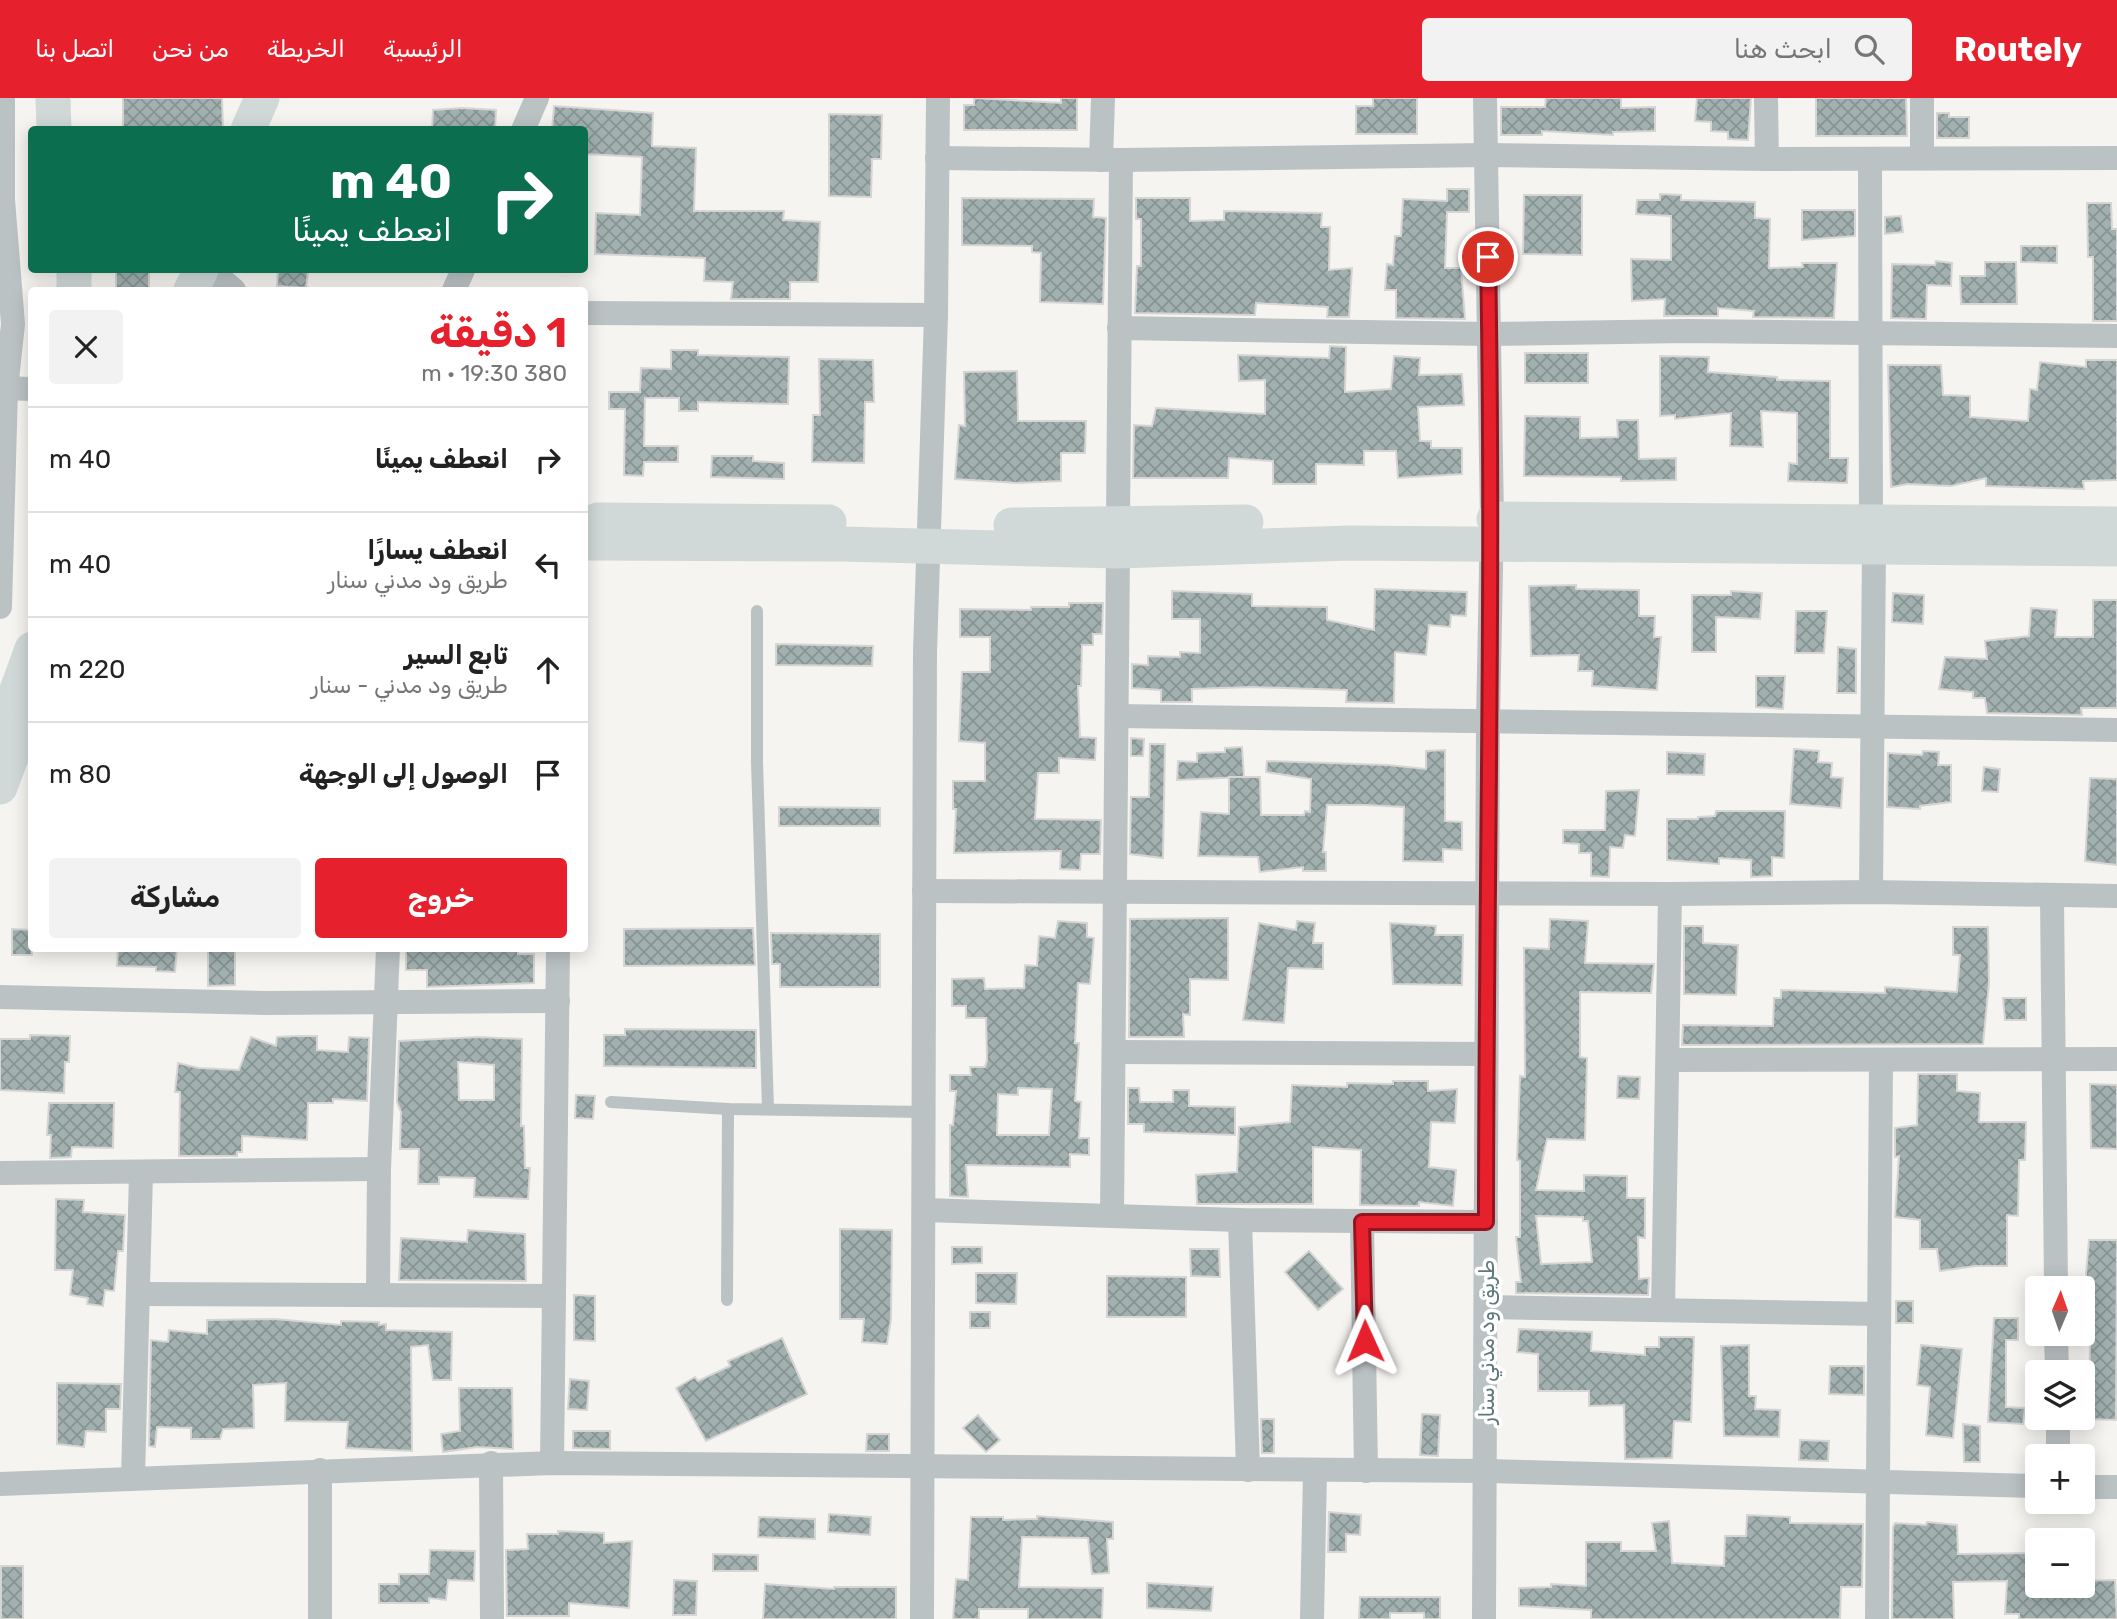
<!DOCTYPE html>
<html lang="ar">
<meta charset="utf-8">
<style>
:root{--surface:#fff;--page:#f2f2f2;--text:#222;--muted:#767676;--line:#e0e0e0;--accent:#e6202c}
body{margin:0;font-family:Rubik,Vazirmatn,sans-serif;background:var(--page);color:var(--text);direction:rtl;height:100vh;display:flex;flex-direction:column;font-size:26px;white-space:nowrap}
*{box-sizing:border-box;margin:0}
p{font-size:23px;color:var(--muted)}
.icon{flex:none;width:38px;height:38px;fill:none;stroke:currentColor;stroke-width:2;stroke-linecap:round;stroke-linejoin:round}
.map{position:relative;flex:1;overflow:hidden;direction:ltr}
.sheet{position:absolute;left:28px;top:189px;width:560px;height:665px;display:flex;flex-direction:column;background:var(--surface);border-radius:7px;box-shadow:0 4px 18px #0003;direction:rtl}
.sheet>*{flex:none}
.banner{position:absolute;left:28px;top:28px;width:560px;height:147px;border-radius:7px;box-shadow:0 4px 18px #0003;direction:rtl;background:#0b6e4f;color:#fff;overflow:hidden}
.needle{width:46px;rotate:2deg}
.controls{position:absolute;left:2025px;top:1178px;display:grid;gap:14px}
.controls a{display:grid;place-items:center;width:70px;height:70px;border-radius:7px;background:var(--surface);box-shadow:0 4px 18px #0003;font-size:35px}
.pin{position:absolute;display:grid;place-items:center;width:60px;height:60px;color:#fff;margin:-30px;border:4px solid #fff;border-radius:50%;box-shadow:0 2px 7px #0007}
.me{position:absolute;width:77px;margin:-38px;rotate:359deg;stroke-linejoin:round;filter:drop-shadow(0 0 5px #0008)}
.turn{display:flex;align-items:center;gap:24px;height:147px;padding:0 21px;font-size:32px}
.turn .icon{width:91px;height:91px;stroke-width:2.5}
.turn b{display:block;font-size:49px;line-height:60px}
.round{display:grid;place-items:center;flex:none;width:74px;height:74px;border-radius:7px;background:var(--page)}
.overview{display:flex;align-items:center;justify-content:space-between;height:119px;padding:0 21px}
h1{font-size:42px;font-weight:700;line-height:52px;color:var(--accent)}
.cta{display:flex;gap:14px;margin-top:auto;padding:14px 21px}
.cta a{flex:1;height:80px;border-radius:7px;background:var(--accent);color:#fff;font-size:28px;font-weight:700;line-height:80px;text-align:center}
.cta a+a{background:var(--page);color:var(--text)}
ul{padding:0;list-style:none}
li{display:flex;align-items:center;gap:21px;height:105px;padding:0 21px;border-top:2px solid var(--line)}
li div{flex:1}
li b{display:block;font-size:26px}
li em{font-style:normal}
header{display:flex;align-items:center;gap:42px;box-sizing:border-box;height:98px;padding:0 35px;background:var(--accent);color:#fff}
header strong{font-size:33px}
nav{display:flex;gap:38px;margin-inline-start:auto;font-size:24px}
.search{width:490px;height:63px;background:var(--page);display:flex;align-items:center;gap:18px;box-sizing:border-box;padding:0 24px;border-radius:7px;color:var(--muted);font-size:26px}
.map>svg:first-child{display:block}
</style>
<header>
<strong>Routely</strong>
<div class="search"><svg class="icon" aria-label="search" viewBox="0 0 24 24"><circle cx="10" cy="10" r="6"/><path d="M15 15l6 6"/></svg>ابحث هنا</div>
<nav><a>الرئيسية</a><a>الخريطة</a><a>من نحن</a><a>اتصل بنا</a></nav>
</header>
<div class="map">
<svg width="2117" height="1521" viewBox="0 0 2117 1521">
<defs>
<pattern id="building-cross-hatch" width="8" height="8" patternUnits="userSpaceOnUse" patternTransform="scale(1.75)"><rect width="8" height="8" fill="#a2b0b0"/><path d="M0 0l8 8M0 8l8-8" fill="none" stroke="#879494"/></pattern>
</defs>
<rect width="100%" height="100%" fill="#f5f4f1"/>
<g fill="url(#building-cross-hatch)" stroke="#d6d5d4" stroke-width="2" fill-rule="evenodd">
<path d="M123,0H222L223,32H123Z"/>
<path d="M974,0L1061,5V0H1077V32H964V7H974Z"/>
<path d="M1373,0H1417V36H1356V8H1373Z"/>
<path d="M1546,0H1621V10L1655,9V33L1613,34V37L1542,33V37H1501V9H1545Z"/>
<path d="M1697,0H1751L1748,42L1728,41V34L1711,33V24L1695,23Z"/>
<path d="M1816,0H1906L1907,38H1816Z"/>
<path d="M554,8L653,15L652,48L696,50L694,113H784L783,122L820,124L818,184H790V201H731L733,184L704,183L705,160L595,156L596,115L640,117L642,59L584,56V32H552Z"/>
<path d="M462,10L496,12L495,32H432L433,12Z"/>
<path d="M1937,15H1949V19H1969V40H1937Z"/>
<path d="M829,16L882,17L881,61H872L871,99L829,98Z"/>
<path d="M1447,91H1469V114H1447L1445,170H1461L1465,221L1396,220V192H1385L1387,166L1393,167L1395,138H1401L1403,101L1447,103Z"/>
<path d="M1660,96L1681,97V102L1755,104V120L1770,121L1769,170L1803,169L1802,165H1837L1834,220L1753,219L1754,213L1718,210V218H1664L1665,201L1632,203L1631,161L1671,162V118L1636,116L1637,102H1660Z"/>
<path d="M1524,97H1582V157L1523,156Z"/>
<path d="M962,100L1094,101L1093,119L1106,120L1103,206L1040,204L1041,155L1032,154V148L962,147Z"/>
<path d="M1136,100H1190V123L1224,122V113L1322,115L1321,129H1330L1329,172L1352,170L1349,219H1327L1328,209L1256,205L1255,217L1135,215L1137,168H1141V121H1136Z"/>
<path d="M2087,105H2111L2112,131H2117V223H2093V159H2088Z"/>
<path d="M1802,112H1855V138L1802,142Z"/>
<path d="M1901,118L1903,134L1885,136V119Z"/>
<path d="M2021,148H2057V165L2021,164Z"/>
<path d="M1936,163L1952,165L1951,188L1927,187L1926,221L1891,220L1892,166L1935,167Z"/>
<path d="M1985,164H2016L2017,206H1961L1960,178H1985Z"/>
<path d="M116,172H149V191L116,192Z"/>
<path d="M278,172L308,174L306,190L277,188Z"/>
<path d="M1330,248L1346,249L1345,294L1391,291L1394,258L1420,260L1419,277L1462,276L1464,307L1418,309L1420,343H1431V350H1462V376L1398,380L1396,353H1364V367L1316,366V386H1273V363L1229,360L1228,380H1133L1134,327L1152,328L1156,310L1265,316V282L1239,283L1238,257L1329,260Z"/>
<path d="M671,252H698V257L789,259L788,306L698,304V313H679V300H645L644,348H678V364H644L643,378L624,377L625,311H609V294H640L641,270L671,271Z"/>
<rect x="1525" y="255" width="63" height="30"/>
<path d="M1660,258L1709,259L1708,274L1777,279V282L1830,283V360H1848L1847,385L1788,383L1789,365L1797,366V315L1761,313L1763,349L1730,348L1731,315L1675,321V317L1660,318Z"/>
<path d="M819,261L873,262L874,304H865L864,365L812,364L813,317H820Z"/>
<path d="M2086,262H2117V382L2083,383L2084,391L1986,388V380L1951,388L1908,386L1891,389L1888,267H1941L1943,297L1970,298V319L2028,323L2030,291L2037,292L2040,264L2086,269Z"/>
<path d="M1017,273L1018,323H1086L1085,355H1061V383L1018,385L955,381L959,327L965,328L964,274Z"/>
<path d="M1525,318L1580,319V340L1618,339L1617,322H1638L1639,361L1676,360V382L1621,383V379L1524,378Z"/>
<path d="M712,358H753V363L784,365V381L711,379Z"/>
<path d="M1576,487V491L1639,492V518H1655L1654,539H1661L1657,592L1592,588L1593,573H1578L1579,557L1531,558L1529,488Z"/>
<path d="M1375,491L1467,494L1466,518L1451,517L1450,529L1429,527L1426,557L1395,554L1394,605L1346,604L1347,592L1252,589L1192,591V604H1161V592L1132,590V566L1148,567V558L1180,559V554L1200,555V521H1172V493L1252,496V508L1327,509V522L1374,532Z"/>
<path d="M1731,493L1762,495L1760,521L1716,519V554H1692V497H1731Z"/>
<path d="M1893,495L1924,497L1923,526L1892,524Z"/>
<path d="M2093,502H2117V610H2081L2082,617L1987,615L1985,600H1973V594L1939,591L1945,559L1987,561L1985,543L2029,538L2031,510L2057,512L2055,539H2093Z"/>
<path d="M1069,505H1103L1102,536H1093V547H1082L1081,588H1078L1080,639L1096,640L1095,662L1059,660V675H1038L1035,721L1101,722L1100,756H1081L1080,772L1060,771L1061,753L954,755L956,711H953V683H985V645L959,643L962,574H990V539H960V511L1031,512V509H1069Z"/>
<path d="M1796,513H1827L1824,555H1795Z"/>
<path d="M776,546L873,548L872,568L776,567Z"/>
<path d="M1838,549L1856,551V595H1837Z"/>
<path d="M1756,578H1785L1783,611L1756,609Z"/>
<path d="M1131,640L1144,641L1143,658H1131Z"/>
<path d="M1150,646H1165L1163,760L1130,756L1131,699H1149Z"/>
<path d="M1242,649L1244,679L1177,682L1178,663L1197,664V655L1225,654V650Z"/>
<path d="M1794,651L1819,653L1818,664L1832,665L1831,679L1843,680L1841,710L1790,706Z"/>
<path d="M1445,652V723L1462,724V752L1443,751V764L1403,763L1404,709L1365,707H1327L1323,754H1326V773H1303V769L1260,774L1258,759L1198,758L1201,714L1229,716V679H1260L1261,717H1304L1305,713L1310,714L1311,681L1266,674L1267,663L1388,667L1426,671V653Z"/>
<path d="M1923,653L1939,654L1938,667H1951V704L1920,708V711L1887,709L1888,655L1922,657Z"/>
<path d="M1667,654L1705,656L1704,677L1667,676Z"/>
<path d="M1984,669L2000,671L1998,694L1982,693Z"/>
<path d="M2090,680L2117,681V767L2085,763Z"/>
<path d="M1639,692L1635,738L1625,737L1623,750L1610,749L1609,779L1591,778V755H1579V746L1563,745V732H1605L1606,693Z"/>
<path d="M779,709L880,710V728H779Z"/>
<path d="M1716,713H1785L1784,760L1772,759V778L1751,779V762L1719,760V766L1667,762V721H1698V719L1715,718Z"/>
<path d="M1228,820V882L1190,881V917L1183,916L1184,939H1129L1130,821Z"/>
<path d="M1550,821L1588,823L1585,865L1654,866L1651,895L1580,894V959L1587,960L1585,1042L1547,1041L1536,1092L1584,1093V1077L1627,1078V1100H1645V1140L1638,1139L1639,1181L1649,1180L1648,1197L1516,1195V1184H1521L1516,1139H1520V1063L1517,1062L1520,978L1525,979L1524,850L1549,851ZM1536,1118L1583,1119V1123H1588L1592,1164L1541,1166Z"/>
<path d="M1058,823L1087,825V839L1094,840L1090,886L1078,885L1075,945H1079L1075,1003L1081,1004L1079,1040H1089V1057L1070,1056V1069L966,1067L968,1099L950,1098V1027H953L956,993H950V977H971L970,969H985L987,962L986,920H966V908H952V881L984,880L985,891L1024,890L1025,867L1037,868L1039,838L1055,840ZM1018,990L1052,991L1049,1037H997L998,996L1018,997Z"/>
<path d="M1297,823L1315,825L1313,845H1323V871L1288,870L1284,925L1243,922L1259,825L1296,832Z"/>
<path d="M1390,825L1436,828L1435,837H1463L1462,887L1393,886Z"/>
<path d="M1684,828H1703V845L1738,847L1736,897L1684,896Z"/>
<path d="M1953,829H1988L1989,885L1983,946L1682,947L1683,927L1773,928L1774,900H1781V892L1885,895V889L1957,894L1960,857H1953Z"/>
<path d="M753,830L755,867L624,868V831Z"/>
<path d="M12,831L32,832V857H12Z"/>
<path d="M771,835L880,836V889H780V866H772Z"/>
<path d="M118,850H177L175,874L156,873V869L117,868Z"/>
<path d="M208,850H235V887L208,888Z"/>
<path d="M406,850H518V856H534V885L427,889V872H406Z"/>
<path d="M2003,900H2026V922H2005Z"/>
<path d="M625,931L756,932V970L604,968V937H625Z"/>
<path d="M30,937L70,938L69,964H65L64,995L0,992V941H30Z"/>
<path d="M295,938H317V952L348,954L349,939L369,940L367,1003L333,1001V1005H308L307,1042L242,1038V1054H237V1058H179L180,994H175L178,965L199,970L239,972L251,939L276,948L277,939Z"/>
<path d="M478,939L522,941L521,1028H524L525,1070H530L528,1101L474,1099L475,1080L439,1079V1086H418L419,1051H400L401,1014L397,1004L399,943ZM458,964L494,967V1002H459Z"/>
<path d="M1918,976H1957V993L1980,995L1979,1024H2026L2025,1062H2019L2018,1118L2007,1117V1168H1976L1940,1173L1937,1151H1920V1122L1895,1119L1899,1058L1895,1059V1030L1917,1027Z"/>
<path d="M1618,978L1640,979L1639,1001L1617,1000Z"/>
<path d="M1393,983H1428V993L1457,991L1455,1025L1431,1024L1429,1069L1456,1072L1453,1108L1419,1104V1108L1360,1107L1361,1052L1313,1049V1106H1197L1196,1077L1237,1074L1239,1029L1290,1024L1292,987L1347,989V985L1393,986Z"/>
<path d="M2090,986L2117,987V1051L2091,1050Z"/>
<path d="M1128,990H1139L1140,1004H1173V992H1189V1008L1235,1009V1037L1144,1034V1026H1128Z"/>
<path d="M576,997L595,998L593,1021L575,1020Z"/>
<path d="M49,1005H114L113,1050L72,1049L71,1059L50,1060L51,1037H47Z"/>
<path d="M56,1101L84,1102L83,1114L125,1117L123,1153H118L114,1193L105,1192L103,1208L87,1206L88,1200L70,1197L73,1172H55Z"/>
<path d="M840,1131L892,1132L891,1221L887,1246L862,1244L864,1221H840Z"/>
<path d="M468,1132L525,1136L526,1183L399,1182L401,1140L467,1144Z"/>
<path d="M2089,1142H2117L2116,1322L2088,1321L2091,1211H2088L2086,1175Z"/>
<path d="M952,1149H982V1165L952,1166Z"/>
<path d="M1190,1151H1219L1220,1179L1191,1178Z"/>
<path d="M1309,1153L1343,1191L1318,1212L1285,1174Z"/>
<path d="M976,1175H1017L1016,1206L976,1205Z"/>
<path d="M1107,1178L1186,1179V1219H1107Z"/>
<path d="M574,1197L595,1198V1243L574,1242Z"/>
<rect x="1896" y="1203" width="17" height="22"/>
<rect x="970" y="1214" width="20" height="16"/>
<path d="M1994,1220H2018V1242H2006V1309L2025,1310L2023,1326L1988,1324Z"/>
<path d="M275,1221L341,1227V1223L379,1224V1227L386,1226V1232L452,1234L451,1282H433L428,1247L411,1249L412,1353L346,1350L348,1324L285,1323L286,1285L253,1287L254,1330L223,1331L220,1341H191V1330L157,1329L155,1349L149,1348L151,1242L168,1244L169,1232L207,1236V1222Z"/>
<path d="M1519,1231L1592,1234L1591,1253L1645,1257V1249H1659V1239H1694L1691,1324L1674,1323L1672,1360L1625,1361L1624,1307L1589,1308V1293H1538V1256L1517,1254Z"/>
<path d="M782,1240L807,1296L706,1343L676,1290L695,1279L698,1283L730,1268L728,1263Z"/>
<path d="M1749,1247V1298H1756L1755,1311L1780,1312L1779,1339L1724,1338L1721,1248Z"/>
<path d="M1921,1247L1962,1251L1953,1340L1926,1337L1930,1289L1917,1287Z"/>
<path d="M1830,1268H1864V1297L1829,1296Z"/>
<path d="M570,1281L589,1283L587,1312L568,1311Z"/>
<path d="M57,1285L121,1286L120,1311H106V1334L86,1333L84,1349L57,1346Z"/>
<path d="M459,1290H512L513,1351L477,1349L443,1354L441,1336L460,1333Z"/>
<path d="M1422,1316L1440,1317L1438,1358L1420,1357Z"/>
<path d="M978,1317L1000,1342L986,1354L963,1330Z"/>
<path d="M1261,1321H1274V1355H1262Z"/>
<path d="M1963,1326L1980,1328V1364H1964Z"/>
<path d="M573,1333H610V1351L573,1350Z"/>
<path d="M867,1336H889V1353H866Z"/>
<path d="M1800,1342L1829,1343L1828,1363L1799,1362Z"/>
<path d="M1329,1414L1361,1417L1360,1437L1346,1436V1454H1328Z"/>
<path d="M829,1416L871,1419L870,1437L828,1434Z"/>
<path d="M1747,1417L1790,1419V1425L1863,1426L1862,1489H1841L1840,1521H1591V1512L1519,1508V1490L1551,1489V1486L1586,1488V1444H1621V1453H1656L1652,1425L1669,1423L1672,1465L1724,1468L1725,1438H1746Z"/>
<path d="M1037,1418L1113,1424V1441H1107L1109,1475L1092,1476L1088,1440L1022,1439L1019,1489L1103,1490L1102,1521H1028V1511H979V1521H953L956,1481L968,1482L971,1419H1003V1422L1037,1421Z"/>
<path d="M759,1419L815,1421V1441L758,1439Z"/>
<path d="M1927,1424L1957,1427L1958,1456L2037,1455V1488H2082V1483L2115,1482L2117,1521H2019V1516H2005L2007,1483L1953,1484L1954,1521H1892L1893,1429L1895,1425L1926,1427Z"/>
<path d="M558,1433L604,1435V1445L632,1443L629,1510L569,1505V1518H507L506,1452L528,1451L527,1436H558Z"/>
<path d="M430,1452L475,1453L474,1483L448,1482L446,1502L429,1500V1505H379V1486H399V1476H429Z"/>
<path d="M713,1456L758,1457V1473H713Z"/>
<rect x="1" y="1468" width="22" height="53"/>
<path d="M674,1482L697,1483L696,1517H673Z"/>
<path d="M1147,1485L1213,1489L1211,1513L1147,1510Z"/>
<path d="M765,1486L834,1491V1489H896V1521H763Z"/>
<path d="M1360,1499H1440V1521H1424V1515H1390V1521H1359Z"/>
</g>
<g fill="none" stroke-linecap="round" stroke-linejoin="round">
<g stroke="#bbc2c4" stroke-width="12">
<path d="M757,513V664L768,1011"/>
<path d="M611,1004L728,1011L924,1014"/>
<path d="M727,1202L728,1011"/>
</g>
<g stroke="#bbc2c4" stroke-width="24">
<path d="M1766,0L1767,61"/>
<path d="M523,32L537,0"/>
<path d="M937,60L1121,62L1486,57L1767,61L2117,60"/>
<path d="M1922,60V0"/>
<path d="M1870,61L1871,422"/>
<path d="M1101,62L1103,0"/>
<path d="M211,172L234,192"/>
<path d="M454,192L463,172"/>
<path d="M584,215L936,217"/>
<path d="M1119,230L1489,236L1687,233L2117,238"/>
<path d="M0,290L32,291"/>
<path d="M1118,427L1121,62"/>
<path d="M0,509L6,291L13,226L3,102V0"/>
<path d="M1117,618L2117,632"/>
<path d="M924,793L1670,796L1871,794L2117,798"/>
<path d="M1871,794L1874,448"/>
<path d="M2052,798L2056,1190"/>
<path d="M0,899L267,905L558,903"/>
<path d="M1116,954L1486,956"/>
<path d="M1669,962L2117,961"/>
<path d="M0,1075L379,1071"/>
<path d="M924,1112L1240,1122L1486,1124"/>
<path d="M1112,1118L1118,453"/>
<path d="M1240,1122L1248,1372"/>
<path d="M1362,1124L1366,1373"/>
<path d="M138,1196L554,1198"/>
<path d="M378,1196L379,1071L388,850"/>
<path d="M1486,1209L1879,1216"/>
<path d="M1663,1212L1670,796"/>
<path d="M2056,1236L2057,1274"/>
<path d="M2058,1320V1358"/>
<path d="M491,1365L492,1521"/>
<path d="M552,1365L558,850"/>
<path d="M320,1372V1521"/>
<path d="M133,1380L141,1075"/>
<path d="M0,1386L552,1365L1486,1373L2037,1388"/>
<path d="M2082,1389H2117"/>
<path d="M922,1521L925,554L936,217L938,0"/>
<path d="M1312,1521L1315,1374"/>
<path d="M1484,1521L1488,622L1492,421L1485,0"/>
<path d="M1877,1521L1881,962"/>
</g>
<g stroke="#d0d8d8" stroke-width="35">
<path d="M53,0L54,32"/>
<path d="M248,32L262,0"/>
<path d="M74,192V172"/>
<path d="M191,192L201,172"/>
<path d="M1494,421L2117,426"/>
<path d="M598,422L829,424"/>
<path d="M1011,427L1246,424"/>
<path d="M584,445L842,446L1118,453L1350,445L2117,451"/>
<path d="M0,639L32,551"/>
<path d="M0,689L27,617"/>
</g>
</g>
<g fill="none" stroke-linecap="round" stroke-linejoin="round">
<defs>
<path id="route" d="M1365,1243L1362,1124H1486C1486,802 1494,481 1488,159"/>
</defs>
<use href="#route" stroke="#96151d" stroke-width="18"/>
<use href="#route" stroke="#e6202c" stroke-width="12"/>
</g>
<g text-anchor="middle" dominant-baseline="central" stroke-width="7" stroke-linejoin="round" paint-order="stroke">
<g font-size="21" fill="#5f797c" stroke="#fff">
<text transform="translate(1486 1244) rotate(-90)">طريق ود مدني سنار</text>
</g>
</g>
</svg>
<div class="controls">
<a><svg class="needle" viewBox="-14 -14 28 28"><path d="M0-13l5 13h-10z" fill="#e53935"/><path d="M0 13l5-13h-10z" fill="#767676"/></svg></a>
<a><svg class="icon" aria-label="layers" viewBox="0 0 24 24"><path d="M12 4l9 5-9 5-9-5zM3 14l9 5 9-5"/></svg></a>
<a>+</a>
<a>−</a>
</div>
<div class="pin" style="left:1488px;top:159px;background:#d93025"><svg class="icon" aria-label="arrive" viewBox="0 0 24 24"><path d="M6 21V4h12l-3 4 3 4H6"/></svg></div>
<svg class="me" style="left:1365px;top:1243px" viewBox="-20 -20 40 40"><path d="M0-17L14 15 0 8-14 15z" fill="#e6202c" stroke="#fff" stroke-width="4"/></svg>
<div class="banner">
<div class="turn"><svg class="icon" aria-label="right" viewBox="0 0 24 24"><path d="M7 20v-9h11M14 6l5 5-5 5"/></svg><div><b>40 m</b>انعطف يمينًا</div></div>
</div>
<section class="sheet">
<div class="overview"><div><h1>1 دقيقة</h1><p>380 m · 19:30</p></div><a class="round"><svg class="icon" aria-label="close" viewBox="0 0 24 24"><path d="M6 6l12 12M18 6L6 18"/></svg></a></div>
<ul>
<li><svg class="icon" aria-label="right" viewBox="0 0 24 24"><path d="M7 20v-9h11M14 6l5 5-5 5"/></svg><div><b>انعطف يمينًا</b></div><em>40 m</em></li>
<li><svg class="icon" aria-label="left" viewBox="0 0 24 24"><path d="M17 20v-9H6M10 6l-5 5 5 5"/></svg><div><b>انعطف يسارًا</b><p>طريق ود مدني سنار</p></div><em>40 m</em></li>
<li><svg class="icon" aria-label="ahead" viewBox="0 0 24 24"><path d="M12 20V5M6 11l6-6 6 6"/></svg><div><b>تابع السير</b><p>طريق ود مدني - سنار</p></div><em>220 m</em></li>
<li><svg class="icon" aria-label="arrive" viewBox="0 0 24 24"><path d="M6 21V4h12l-3 4 3 4H6"/></svg><div><b>الوصول إلى الوجهة</b></div><em>80 m</em></li>
</ul>
<div class="cta"><a>خروج</a><a>مشاركة</a></div>
</section>
</div>
